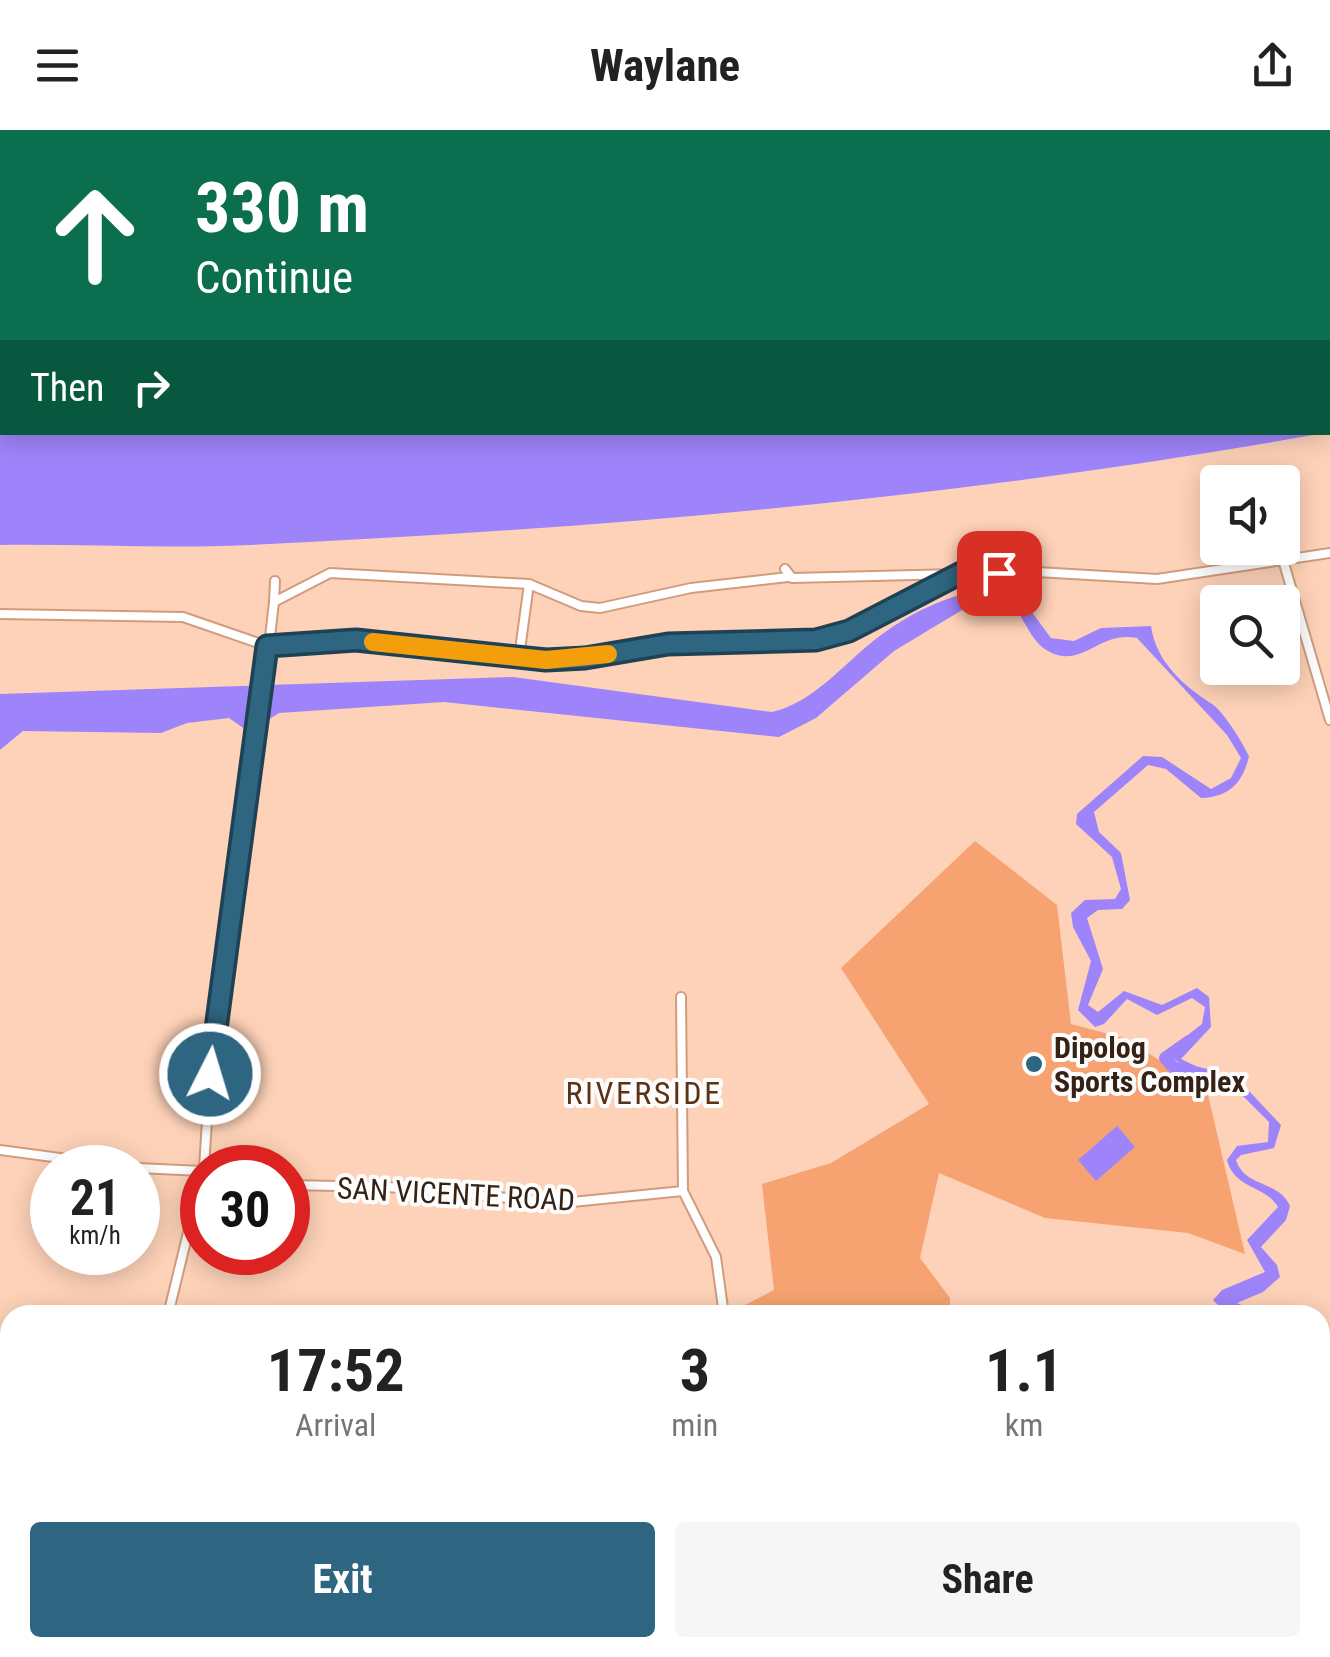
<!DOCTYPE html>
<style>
:root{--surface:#fff;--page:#f6f6f6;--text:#222;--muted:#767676;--accent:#2e6580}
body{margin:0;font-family:"Roboto Condensed",sans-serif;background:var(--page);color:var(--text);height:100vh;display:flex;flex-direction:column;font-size:38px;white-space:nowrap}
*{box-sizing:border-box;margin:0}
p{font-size:32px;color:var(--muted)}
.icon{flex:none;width:55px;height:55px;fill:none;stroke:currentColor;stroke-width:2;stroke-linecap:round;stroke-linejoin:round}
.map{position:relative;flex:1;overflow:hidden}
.panel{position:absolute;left:0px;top:1175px;width:1330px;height:352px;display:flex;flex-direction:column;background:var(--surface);border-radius:30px 30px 0 0;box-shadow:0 5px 25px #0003}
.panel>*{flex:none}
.guide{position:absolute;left:0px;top:0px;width:1330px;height:305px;box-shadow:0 5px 25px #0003;background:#0b6e4f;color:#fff;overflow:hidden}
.tools{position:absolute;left:1200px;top:335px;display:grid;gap:20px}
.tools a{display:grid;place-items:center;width:100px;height:100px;border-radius:10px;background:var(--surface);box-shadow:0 5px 25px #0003;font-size:50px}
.speed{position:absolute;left:30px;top:1015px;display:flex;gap:20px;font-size:50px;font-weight:700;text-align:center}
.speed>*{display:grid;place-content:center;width:130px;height:130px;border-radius:50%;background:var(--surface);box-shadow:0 5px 25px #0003;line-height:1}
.speed small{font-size:25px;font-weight:400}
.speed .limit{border:15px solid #d22;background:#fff;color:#111}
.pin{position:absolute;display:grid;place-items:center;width:85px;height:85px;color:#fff;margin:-42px;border-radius:20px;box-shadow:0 5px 15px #0006}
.me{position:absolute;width:110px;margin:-55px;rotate:5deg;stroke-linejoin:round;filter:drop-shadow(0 0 8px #0008)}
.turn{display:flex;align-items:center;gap:35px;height:210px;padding:0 30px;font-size:45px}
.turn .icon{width:130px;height:130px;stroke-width:2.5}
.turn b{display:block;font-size:70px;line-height:85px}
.then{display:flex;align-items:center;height:95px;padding:0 30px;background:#0003;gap:20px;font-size:38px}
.eta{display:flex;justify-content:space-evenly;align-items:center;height:170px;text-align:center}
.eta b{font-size:60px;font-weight:700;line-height:70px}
.action{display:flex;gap:20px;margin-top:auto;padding:20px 30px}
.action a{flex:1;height:115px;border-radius:10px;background:var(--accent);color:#fff;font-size:40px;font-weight:700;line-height:115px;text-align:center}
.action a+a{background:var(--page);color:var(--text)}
header{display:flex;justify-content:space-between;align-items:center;height:130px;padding:0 30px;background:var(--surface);font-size:45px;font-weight:700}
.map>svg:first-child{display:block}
</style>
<header><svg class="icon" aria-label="menu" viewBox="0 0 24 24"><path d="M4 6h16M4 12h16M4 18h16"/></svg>Waylane<svg class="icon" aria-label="share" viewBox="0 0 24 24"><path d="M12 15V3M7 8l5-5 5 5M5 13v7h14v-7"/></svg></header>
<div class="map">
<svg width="1330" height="1527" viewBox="0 0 1330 1527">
<rect width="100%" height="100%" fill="#fed2b8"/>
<path fill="#f6a371" d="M975,711L1057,775L1071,894L1124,908L1207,960L1245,1124L1188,1103L1045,1088L939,1043L920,1128L950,1168V1185H741L739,1178L774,1160L762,1054L831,1033L929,974L841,838Z"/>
<path fill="#f27e26" d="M630,1518H1267V1527H628L634,1521Z"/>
<g fill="#9e84fa" fill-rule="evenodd">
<path d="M0,0H1330V302C972,367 612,398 249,415C166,419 83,414 0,415ZM2,2H1328V302H2Z"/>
<path d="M991,459L1019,465L1051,508L1074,511L1101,498L1151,496C1156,532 1184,556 1212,574C1224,582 1242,612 1249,626C1243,653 1229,667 1201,668L1166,639L1148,635L1094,682L1099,702L1121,723L1130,770L1122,779L1098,780L1087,788L1103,839L1088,875L1098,882L1124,861L1162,875L1197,858L1209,867L1211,897L1181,929L1250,962L1281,995L1274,1018L1241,1025L1236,1030C1245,1058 1279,1050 1290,1076L1286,1090L1261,1117L1277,1135L1280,1147L1263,1162L1237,1173L1265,1185H1228L1213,1170L1222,1160L1265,1142L1247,1110L1278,1077C1265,1055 1234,1059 1227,1030L1237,1016L1268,1012L1269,992L1244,967L1173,929L1180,911L1202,894L1205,877L1192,868L1157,885L1127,869L1104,894L1095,897L1078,880L1091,831L1073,797L1071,783L1085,770L1115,769L1121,759L1112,727L1076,694L1077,684L1143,626L1162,627L1211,659L1231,648L1241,628L1227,605L1137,508C1099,500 1082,540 1048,521C1022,507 1023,464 987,465L894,521L816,588L779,607L444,572L279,583L249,602L229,588L187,593L161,603L23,601L0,620V564L513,547L772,582C812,573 841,537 872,512C904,486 950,462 991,459Z"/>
<path d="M1117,996L1135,1017L1096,1051L1078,1030Z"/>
</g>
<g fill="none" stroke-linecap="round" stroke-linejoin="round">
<g stroke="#9e84fa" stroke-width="12">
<path d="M967,474L1015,468"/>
<path d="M1189,911L1165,928L1173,937L1207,945"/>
<path d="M1057,1527L1059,1518"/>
<path d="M1236,1527L1242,1518"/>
</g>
<defs>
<g id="street">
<path d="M1283,430L1330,590"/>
<path d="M785,439L792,448L1037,442L1157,449L1330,423"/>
<path d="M274,472L275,451"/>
<path d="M0,484L183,487L267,516L357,510L519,527L585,529L668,514L833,507L961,443"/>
<path d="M269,516L274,472L330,443L529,454L581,476L600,478L691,458L788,447"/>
<path d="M519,527L529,454"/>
<path d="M681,867L683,1061L716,1127L724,1185"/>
<path d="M0,1020L135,1038"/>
<path d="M138,1038L202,1041"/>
<path d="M204,1038L213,896L267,516"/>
<path d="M288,1055L388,1057L562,1073L683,1061"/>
<path d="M168,1185L202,1045"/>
<path d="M645,1185V1182"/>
<path d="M1320,1496L1330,1497"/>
<path d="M1286,1518L1330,1522"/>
<path d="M85,1527L88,1518"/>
</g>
<g id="primary">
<path d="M0,1253L10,1254"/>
<path d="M1320,1273L1330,1270"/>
</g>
</defs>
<use href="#street" stroke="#d19c7d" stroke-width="12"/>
<use href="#primary" stroke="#d19c7d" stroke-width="16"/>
<use href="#street" stroke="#fff" stroke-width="8"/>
<use href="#primary" stroke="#fff" stroke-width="11"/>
</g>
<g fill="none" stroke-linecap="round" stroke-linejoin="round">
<defs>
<path id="route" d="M210,944L267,516L356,510L546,530L585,528L668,514L816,510L849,501L961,443H999"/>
</defs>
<use href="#route" stroke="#1e4253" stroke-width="25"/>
<use href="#route" stroke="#2e6580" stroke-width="18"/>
<path stroke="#f59e0b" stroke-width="18" d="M373,512L546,530L608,524"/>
</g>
<circle fill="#2e6580" stroke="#fdfdfd" stroke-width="4" cx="1034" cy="934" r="10"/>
<g text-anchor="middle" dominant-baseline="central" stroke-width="8" stroke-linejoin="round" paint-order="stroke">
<g font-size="30" font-weight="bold" fill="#362215" stroke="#fdfdfd" text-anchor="start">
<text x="1054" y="917">Dipolog<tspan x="1054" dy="34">Sports Complex</tspan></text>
</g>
<g font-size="30" fill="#362215" stroke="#fdfdfd">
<text transform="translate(456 1064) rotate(3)">SAN VICENTE ROAD</text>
</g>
<g font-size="32" letter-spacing="2.5" fill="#5d3113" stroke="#fdfdfd">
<text x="644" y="963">RIVERSIDE</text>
</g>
</g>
</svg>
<div class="tools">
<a><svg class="icon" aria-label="sound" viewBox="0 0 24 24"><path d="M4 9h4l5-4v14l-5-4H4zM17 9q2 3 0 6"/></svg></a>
<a><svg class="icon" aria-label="search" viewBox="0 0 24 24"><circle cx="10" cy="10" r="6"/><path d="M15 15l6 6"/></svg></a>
</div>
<div class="speed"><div>21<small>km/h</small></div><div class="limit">30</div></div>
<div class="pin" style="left:999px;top:443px;background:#d93025"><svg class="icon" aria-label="arrive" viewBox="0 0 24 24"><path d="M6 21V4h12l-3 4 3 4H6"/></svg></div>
<svg class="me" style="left:210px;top:944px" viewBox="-20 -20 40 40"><circle r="17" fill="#2e6580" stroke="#fff" stroke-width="3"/><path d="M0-11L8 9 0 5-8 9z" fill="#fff"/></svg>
<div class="guide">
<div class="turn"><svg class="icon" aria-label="ahead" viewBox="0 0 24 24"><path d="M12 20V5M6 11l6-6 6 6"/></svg><div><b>330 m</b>Continue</div></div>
<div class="then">Then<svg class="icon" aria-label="right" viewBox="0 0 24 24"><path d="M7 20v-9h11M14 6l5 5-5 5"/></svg></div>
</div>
<section class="panel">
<div class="eta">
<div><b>17:52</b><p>Arrival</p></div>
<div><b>3</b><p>min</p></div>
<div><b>1.1</b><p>km</p></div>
</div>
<div class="action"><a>Exit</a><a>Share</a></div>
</section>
</div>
